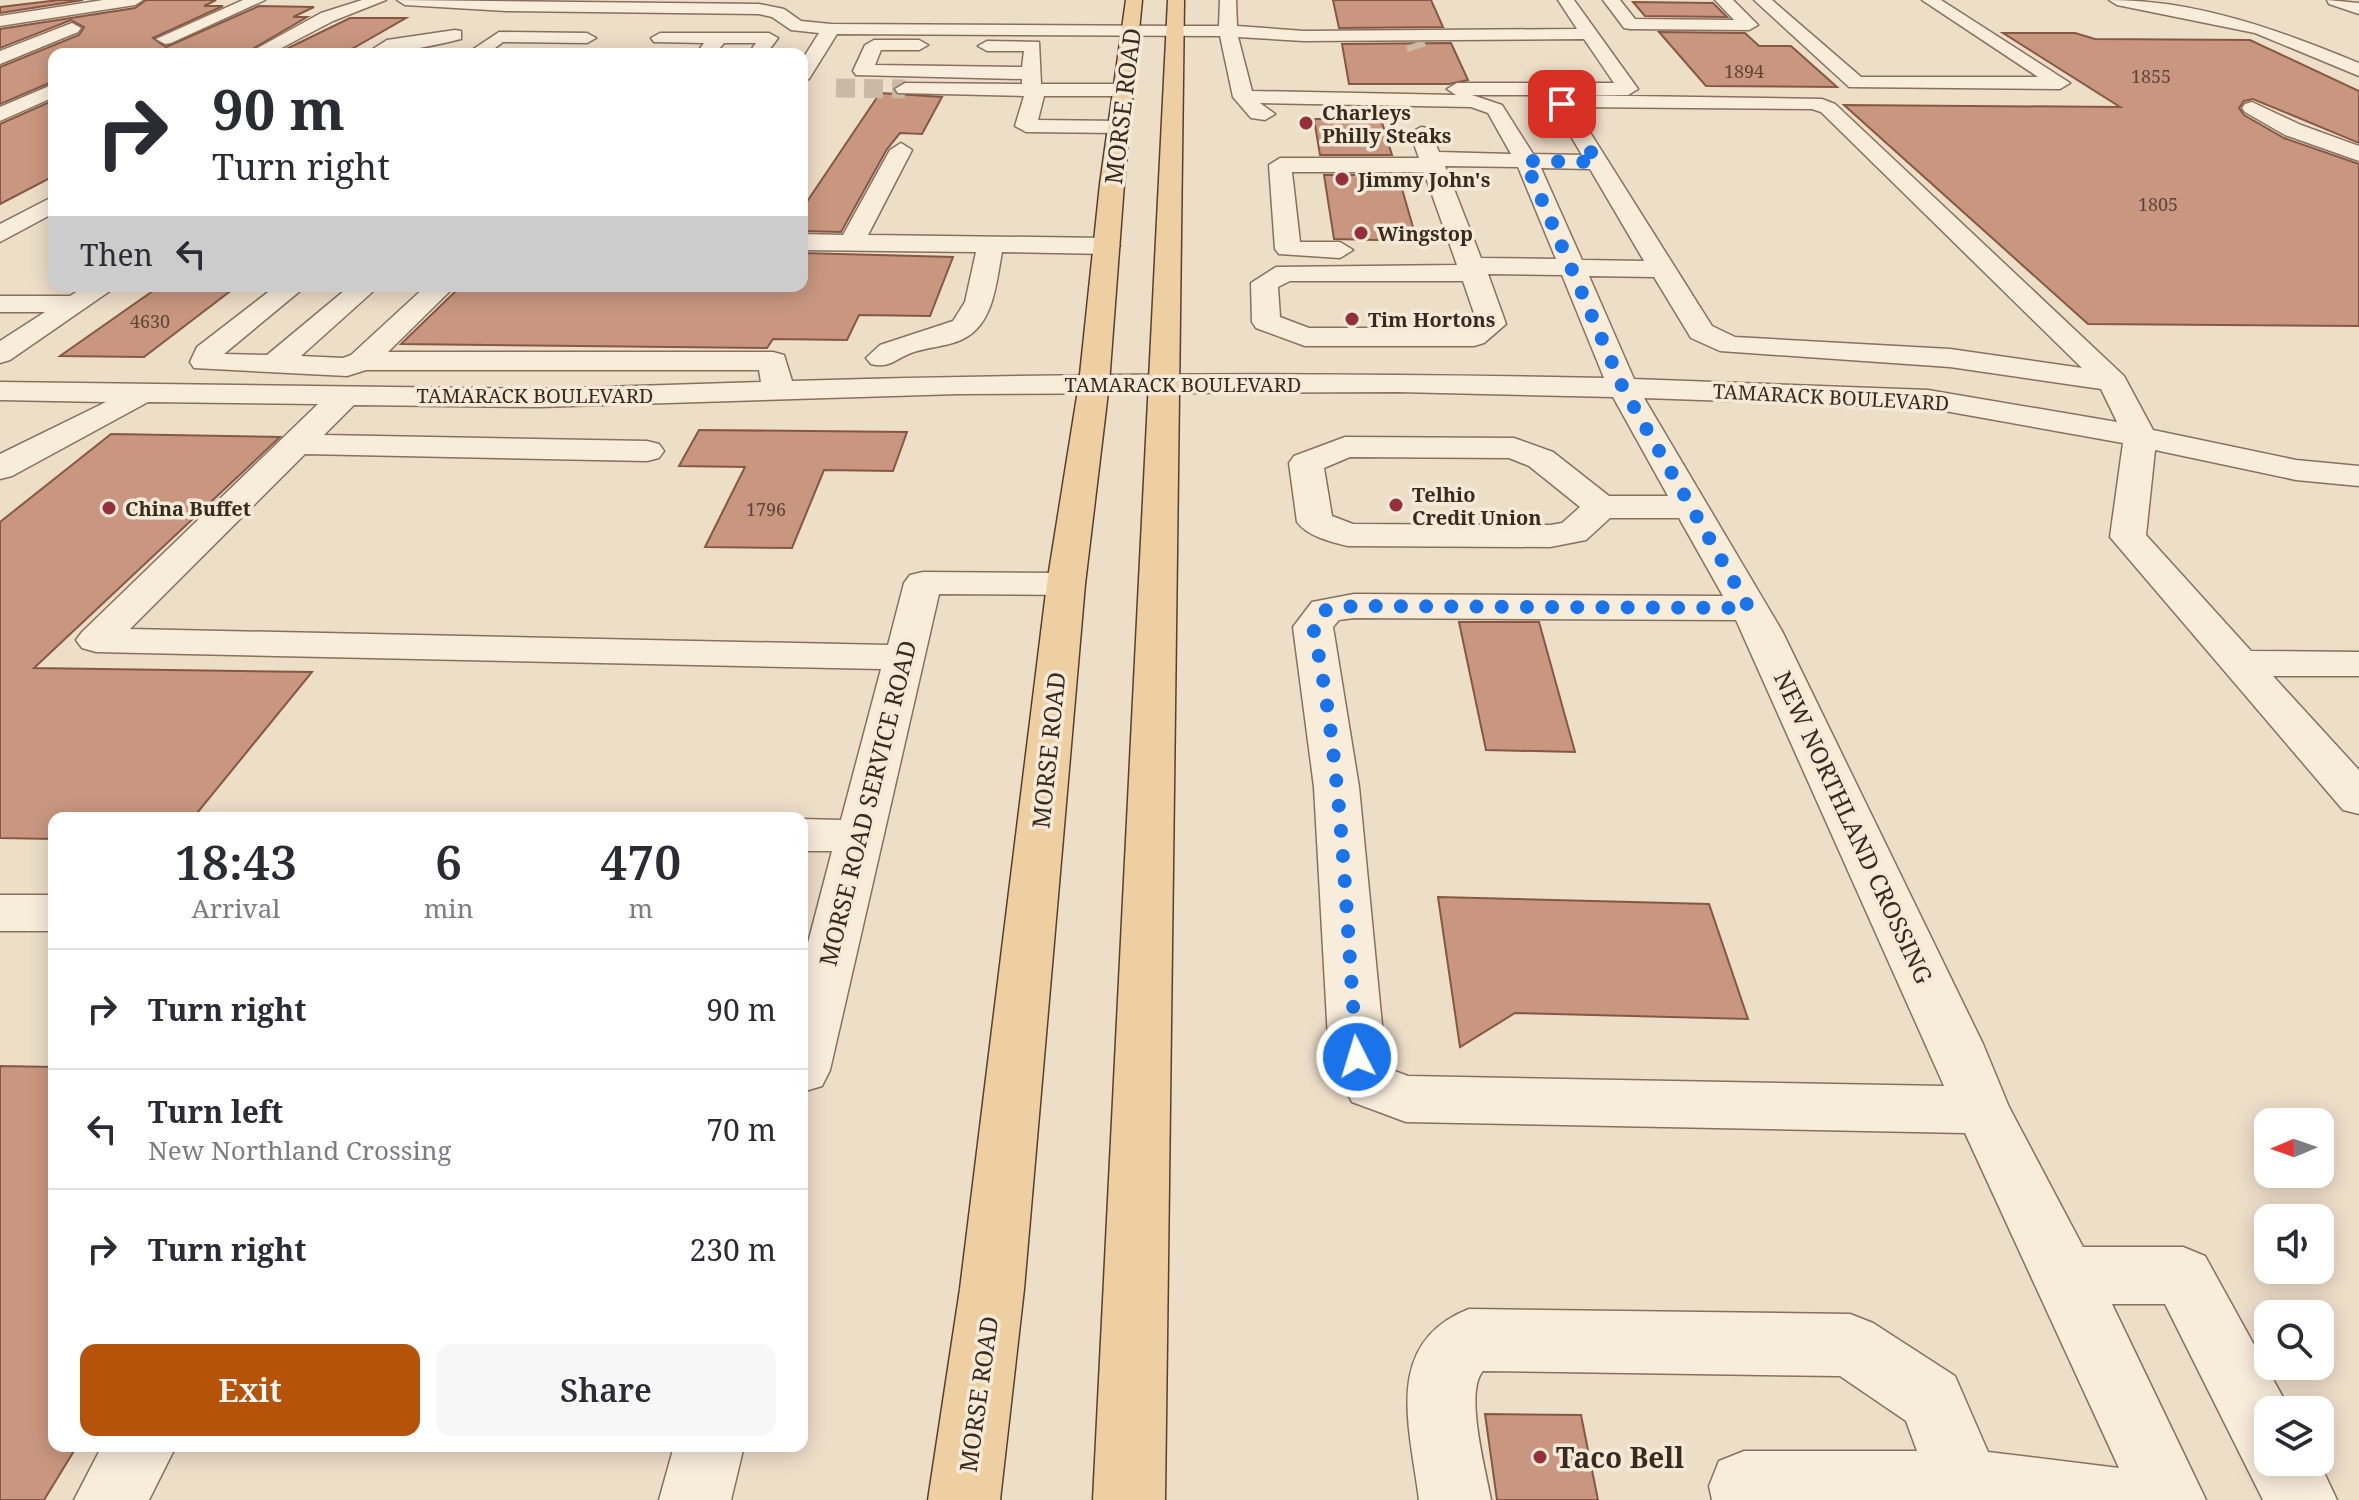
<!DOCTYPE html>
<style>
:root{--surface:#fff;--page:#f7f7f7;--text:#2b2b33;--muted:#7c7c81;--line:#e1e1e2;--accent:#b45309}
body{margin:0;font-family:"Noto Serif",serif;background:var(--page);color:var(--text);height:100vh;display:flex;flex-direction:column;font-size:30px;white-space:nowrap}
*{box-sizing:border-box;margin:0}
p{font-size:26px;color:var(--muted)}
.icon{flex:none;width:44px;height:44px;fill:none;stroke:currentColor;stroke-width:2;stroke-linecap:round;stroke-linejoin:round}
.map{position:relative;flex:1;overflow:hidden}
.details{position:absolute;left:48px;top:812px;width:760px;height:640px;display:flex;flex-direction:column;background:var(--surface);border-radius:16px;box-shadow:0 4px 20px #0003}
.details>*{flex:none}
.hud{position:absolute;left:48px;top:48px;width:760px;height:244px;border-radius:16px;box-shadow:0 4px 20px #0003;background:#fff;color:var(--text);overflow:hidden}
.needle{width:52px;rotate:268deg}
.fabs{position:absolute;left:2254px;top:1108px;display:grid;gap:16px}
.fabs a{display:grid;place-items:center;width:80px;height:80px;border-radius:16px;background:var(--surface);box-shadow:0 4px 20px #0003;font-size:40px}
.pin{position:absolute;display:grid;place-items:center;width:68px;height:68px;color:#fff;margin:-34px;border-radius:16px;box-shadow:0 4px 12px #0006}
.me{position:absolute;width:88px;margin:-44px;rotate:355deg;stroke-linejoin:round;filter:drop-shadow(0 0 6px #0008)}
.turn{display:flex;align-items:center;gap:28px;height:168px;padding:0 32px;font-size:36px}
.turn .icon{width:104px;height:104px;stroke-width:2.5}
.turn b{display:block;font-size:56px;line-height:68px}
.then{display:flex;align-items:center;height:76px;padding:0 32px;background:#0003;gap:16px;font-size:30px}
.eta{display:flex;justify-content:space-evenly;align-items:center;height:136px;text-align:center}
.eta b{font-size:48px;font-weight:600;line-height:56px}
.action{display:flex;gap:16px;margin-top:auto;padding:16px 32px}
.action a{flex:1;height:92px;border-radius:16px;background:var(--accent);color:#fff;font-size:32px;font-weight:600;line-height:92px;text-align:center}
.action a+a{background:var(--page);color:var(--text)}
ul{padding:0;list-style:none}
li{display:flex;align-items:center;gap:24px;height:120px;padding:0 32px;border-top:2px solid var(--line)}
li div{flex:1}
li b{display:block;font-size:30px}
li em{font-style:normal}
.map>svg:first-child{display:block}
</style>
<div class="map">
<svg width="2359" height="1500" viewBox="0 0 2359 1500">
<rect width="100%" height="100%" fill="#eddec8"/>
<g fill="#c9977f" stroke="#865844" stroke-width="2">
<path d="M59,0H83L0,13V7Z"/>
<path d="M146,0H216L204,6H223L153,38L166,47L259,6L314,7L293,17H307L244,54H54V81L0,104V67L79,35L84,27L71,20L0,48V29L135,8Z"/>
<path d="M1333,0H1431L1443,27L1339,28Z"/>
<path d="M1633,2L1713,3L1727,17L1645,16Z"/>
<path d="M350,18H406L343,54H276Z"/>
<path d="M1659,32L1745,33L1759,46H1791L1837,87L1706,86Z"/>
<path d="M2003,33H2075L2095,39L2250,40L2359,91V143L2253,99L2244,101L2239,108L2244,115L2284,138L2359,164V326L2088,324L1844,105L2120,107Z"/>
<path d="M1451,43L1468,80L1449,84H1349L1342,44Z"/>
<path d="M880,93L942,97L922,134L900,133L887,149L841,232L802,231V209Z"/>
<path d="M54,100V176L0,204V124Z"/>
<path d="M1314,119H1381L1392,155H1320Z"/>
<path d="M1324,175H1398L1417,241L1334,239Z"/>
<path d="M802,253L953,257L930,316L859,315L847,340L773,339L767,348L401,344L461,286H802Z"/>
<path d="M160,286H237L144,357L60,356Z"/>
<path d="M699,430L907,432L893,471L824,470L792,548L705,547L745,467L679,466Z"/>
<path d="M111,434L280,437L34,668L312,672L193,818H54V839L0,838V522Z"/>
<path d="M1459,622H1539L1575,752L1486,750Z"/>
<path d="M1438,897L1709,904L1748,1019L1515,1013L1460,1047Z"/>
<path d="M0,1066L54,1067V1446H77L44,1500H0Z"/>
<path d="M1485,1414L1581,1415L1598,1500H1497Z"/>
</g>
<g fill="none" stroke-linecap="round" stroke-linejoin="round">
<g stroke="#c9baa6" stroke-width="19" stroke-dasharray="19 9" stroke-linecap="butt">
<path d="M1415,43L1417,49"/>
<path d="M836,88L905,89"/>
</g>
<defs>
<g id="minor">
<path d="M103,0H143L135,5L0,26V16Z"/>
<path d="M243,0H265L171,43L165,44L156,39Z"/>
<path d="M362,0H386L333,21L270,54H247L321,13Z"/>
<path d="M397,0L759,4L784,9L801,21L831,24L1176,26H1219L1220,0H1236L1237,26L1304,31L1577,29L1558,0H1574L1638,89L1628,95H1472L1502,105L1533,154L1582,155L1552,104L1566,95L1822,99L1835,104L2124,376L2153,430L2296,460L2359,466V486L2296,480L2155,450L2146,535L2251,651L2359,652V676H2273L2359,770V814L2343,810L2110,537L2123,443L1928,408L1644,398L1782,631L1983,1044L2009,1107L2083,1247H2183L2205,1256L2290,1410H2268V1462H2319L2337,1500H2263L2165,1304H2112L2206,1500H1712L1709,1486L1719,1461L1744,1451H1917L1906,1421L1840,1376L1483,1371C1464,1392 1486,1471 1491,1500H1419C1410,1427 1382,1343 1469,1309L1850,1314L1873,1323L1955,1376L1988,1452L2119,1468L1965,1133L1406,1122L1352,1102L1329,1057L1314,787L1293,627L1312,602L1354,594L1723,596L1679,518H1610L1586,540L1550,547L1348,546C1331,542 1307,536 1297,522L1289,463L1294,456L1345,437L1514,438L1553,452L1609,496H1668L1613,397L1398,392L958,394L540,407L354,405L324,435L647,441L659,444L664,451L659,458L647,461L305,454L130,629L888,645L904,583L910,575L923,572L1066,573L1079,576L1085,584L1079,592L1066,595L939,594L830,1070L822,1086L802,1092V966L832,851H802V819L841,820L881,669L96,652L82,648L76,640L82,632L318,404L148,402L12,476L0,479V454L106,402L0,400V382L540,389L761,382L759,370H366L347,376L194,368L190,362L197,347L276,286H306L224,354L267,355L350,286H379L301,356L343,358L351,355L426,286H455L388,352H773L784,355L792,381C1062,373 1333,372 1604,378L1562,275L1488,274L1506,324L1484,343L1474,346H1305L1256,328L1252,322L1251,283L1276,267L1457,265L1424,172H1292L1300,242H1340L1353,250L1340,258L1279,254L1275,249L1269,165L1280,158H1419L1410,133L1421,127L1429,128L1439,152L1511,154L1488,113L1471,107L1260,103L1275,114L1265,120L1251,118L1233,97L1220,36L837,34L809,79L802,81V60L819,33L791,30L772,17L759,14L506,11L405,5ZM1238,37L1304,41L1584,39L1614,83H1457L1447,89L1456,95L1252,91ZM1574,107L1812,109L1821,112L2082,368L1950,349L1735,337L1712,326ZM1445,166L1518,167L1556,259L1481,258ZM1541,168L1590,169L1644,261L1582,260ZM1589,276L1654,277L1691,338L1720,351L1950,367L2101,389L2117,422L1928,390L1634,379ZM1290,281H1463L1477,322L1467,328H1309L1280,317L1278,287ZM1350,457L1509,458L1529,466L1580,507L1562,523L1550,525L1353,524L1332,516L1324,468ZM1354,618L1736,620L1944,1086L1408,1076L1392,1070L1385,1056L1359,787L1333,627L1339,620Z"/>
<path d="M1603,0H1620L1635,19L1734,20L1715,0H1733L1758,25L1749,30L1630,29L1624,28Z"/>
<path d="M1754,0H1772L1861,77H2038L1922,0H1941L2070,83L2060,89L1849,87Z"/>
<path d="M2109,0C2197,0 2279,30 2359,63V76L2255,33L2117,5Z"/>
<path d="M2327,0L2359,3V14L2329,4Z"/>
<path d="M72,23L81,28L78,32L0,64V51Z"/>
<path d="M455,30L461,31V39C433,46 393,54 365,54L387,40Z"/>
<path d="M499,32L587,33L596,38L587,43L503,42L487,54H466Z"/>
<path d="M660,33H769L778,38L766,54H748L756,43H724L715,54H696L704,43L654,42L651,38Z"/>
<path d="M874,40H919L928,45L919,50H881L875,65L1022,67L1024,51H987L978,46L987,41L1039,42L1041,84H1124L1134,90L1124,96H1044L1038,120L1120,121L1131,127L1120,133L1026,132L1015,126L1024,96L898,93L895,89L905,83L1022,84V79L856,75L853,71L865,45Z"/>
<path d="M54,84V97L0,121V107Z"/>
<path d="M2252,102L2301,125L2359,146V161L2285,135L2245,112L2242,108L2245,104Z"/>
<path d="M901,143L912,150L868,235L1107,238L1120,246L1107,254L1002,252C996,283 994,326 961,340C945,347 927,347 911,353C895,359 889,369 871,364L866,358L880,345L953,321L965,302L976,252L802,250V234L843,235L890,150Z"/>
<path d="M54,196V213L0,242V224Z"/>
<path d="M86,286H117L10,360L0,363V341L45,312H0V296H70Z"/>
<rect x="0" y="895" width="54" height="36"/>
<path d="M102,1446H176L149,1500H74Z"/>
<path d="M674,1446H744L731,1500H659Z"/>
</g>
<g id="major">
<path d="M1126,0H1142L1124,184L1109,384L1085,584L1024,1289L1000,1500H928L960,1289L1047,584L1079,384L1100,184Z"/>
<path d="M1168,0H1184L1165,1500H1093Z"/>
</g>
</defs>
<use href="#minor" stroke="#88705d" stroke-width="3"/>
<use href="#major" stroke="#563f31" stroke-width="3"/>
<use href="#minor" fill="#f8ecdb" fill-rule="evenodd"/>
<use href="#major" fill="#eecfa2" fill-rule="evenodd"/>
</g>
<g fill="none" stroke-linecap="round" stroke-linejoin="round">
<path stroke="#1a73e8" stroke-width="14" stroke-dasharray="0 25.2" d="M1357,1057C1345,914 1343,767 1313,627L1326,610L1354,606L1749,608L1623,388L1525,161L1597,162L1562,104"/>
</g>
<g fill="#95303a" stroke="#f5e9d7" stroke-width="3">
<circle cx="1306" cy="123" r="8"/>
<circle cx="1342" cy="179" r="8"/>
<circle cx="1361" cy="233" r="8"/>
<circle cx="1352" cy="319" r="8"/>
<circle cx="1396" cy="505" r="8"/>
<circle cx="109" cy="508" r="8"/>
<circle cx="1540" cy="1457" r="8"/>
</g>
<g text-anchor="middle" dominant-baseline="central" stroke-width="7" stroke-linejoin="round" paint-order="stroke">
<g font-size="18" fill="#5d4538">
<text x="1744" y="71">1894</text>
<text x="2151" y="76">1855</text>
<text x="2158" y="204">1805</text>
<text x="150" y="321">4630</text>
<text x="766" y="509">1796</text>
</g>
<g font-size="20" font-weight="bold" fill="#392a20" stroke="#f5e9d7" text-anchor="start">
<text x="1322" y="112">Charleys<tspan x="1322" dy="23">Philly Steaks</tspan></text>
<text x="1358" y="179">Jimmy John's</text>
<text x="1377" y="233">Wingstop</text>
<text x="1368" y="319">Tim Hortons</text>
<text x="1412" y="494">Telhio<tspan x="1412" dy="23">Credit Union</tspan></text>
<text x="125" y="508">China Buffet</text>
</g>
<g font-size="20" fill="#392a20" stroke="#f5e9d7">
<text x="1183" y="384">TAMARACK BOULEVARD</text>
<text x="535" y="395">TAMARACK BOULEVARD</text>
<text transform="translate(1831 397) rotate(3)">TAMARACK BOULEVARD</text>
</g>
<g font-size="24" fill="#392a20" stroke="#f5e9d7">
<text transform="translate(1122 106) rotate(-83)">MORSE ROAD</text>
<text transform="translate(1048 750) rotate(-84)">MORSE ROAD</text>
<text transform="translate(867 803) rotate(-76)">MORSE ROAD SERVICE ROAD</text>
<text transform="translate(1854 827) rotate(65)">NEW NORTHLAND CROSSING</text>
<text transform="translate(978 1394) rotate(-82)">MORSE ROAD</text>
</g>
<g font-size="28" font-weight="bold" fill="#392a20" stroke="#f5e9d7" text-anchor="start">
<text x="1556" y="1457">Taco Bell</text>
</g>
</g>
</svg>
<div class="fabs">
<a><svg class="needle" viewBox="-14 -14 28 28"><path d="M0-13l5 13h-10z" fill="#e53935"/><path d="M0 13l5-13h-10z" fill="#7c7c81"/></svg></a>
<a><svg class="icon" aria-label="sound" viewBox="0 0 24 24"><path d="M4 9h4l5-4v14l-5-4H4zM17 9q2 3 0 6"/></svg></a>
<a><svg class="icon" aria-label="search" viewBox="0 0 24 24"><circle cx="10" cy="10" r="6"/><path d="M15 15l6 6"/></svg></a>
<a><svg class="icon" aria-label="layers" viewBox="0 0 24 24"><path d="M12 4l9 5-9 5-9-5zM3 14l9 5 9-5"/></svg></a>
</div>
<div class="pin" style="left:1562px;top:104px;background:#d93025"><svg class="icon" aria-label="arrive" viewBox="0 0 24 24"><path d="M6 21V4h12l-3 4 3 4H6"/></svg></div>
<svg class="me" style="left:1357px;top:1057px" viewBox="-20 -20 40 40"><circle r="17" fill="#1a73e8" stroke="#fff" stroke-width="3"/><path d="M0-11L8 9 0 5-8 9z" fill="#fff"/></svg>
<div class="hud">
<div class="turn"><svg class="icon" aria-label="right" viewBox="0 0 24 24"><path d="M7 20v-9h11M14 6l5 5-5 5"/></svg><div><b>90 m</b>Turn right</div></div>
<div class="then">Then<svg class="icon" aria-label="left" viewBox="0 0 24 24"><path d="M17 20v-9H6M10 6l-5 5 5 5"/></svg></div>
</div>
<section class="details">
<div class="eta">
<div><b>18:43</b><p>Arrival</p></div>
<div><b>6</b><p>min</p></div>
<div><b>470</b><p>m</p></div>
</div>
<ul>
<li><svg class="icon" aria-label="right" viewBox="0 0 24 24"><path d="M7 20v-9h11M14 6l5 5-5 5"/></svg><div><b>Turn right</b></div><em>90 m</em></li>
<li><svg class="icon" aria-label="left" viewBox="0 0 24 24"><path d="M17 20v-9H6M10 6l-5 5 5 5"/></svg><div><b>Turn left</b><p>New Northland Crossing</p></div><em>70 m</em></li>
<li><svg class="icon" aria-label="right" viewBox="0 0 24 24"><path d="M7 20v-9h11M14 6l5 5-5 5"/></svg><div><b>Turn right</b></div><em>230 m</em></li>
</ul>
<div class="action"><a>Exit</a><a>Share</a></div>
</section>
</div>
